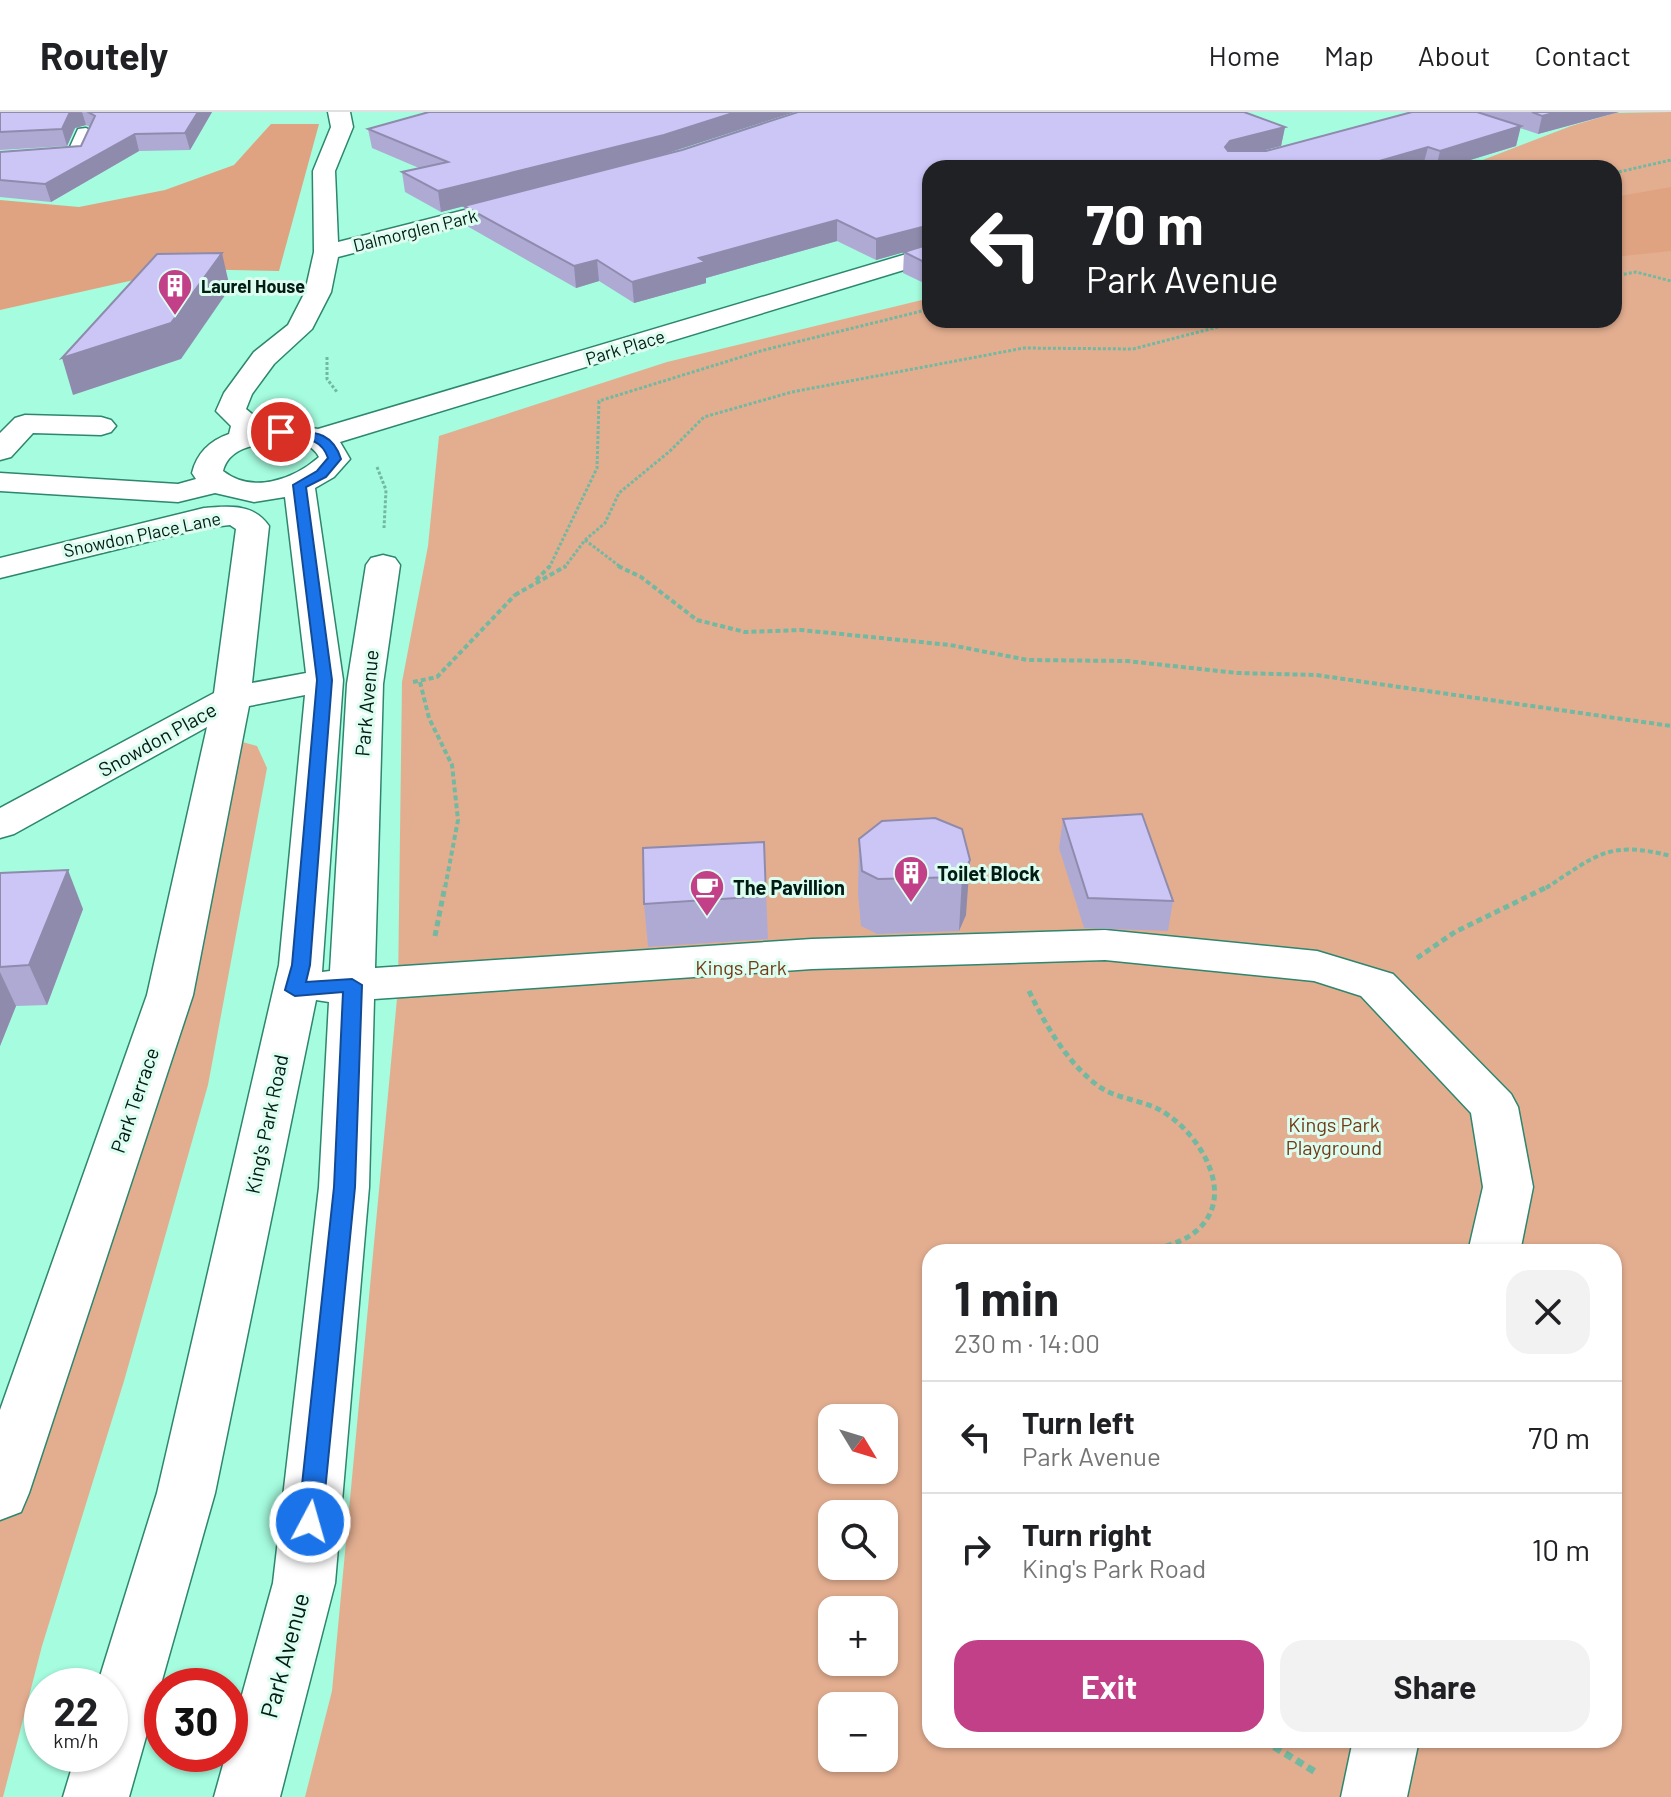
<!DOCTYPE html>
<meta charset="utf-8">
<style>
:root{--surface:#fff;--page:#f2f2f2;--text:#202124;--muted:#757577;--line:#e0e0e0;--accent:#c24088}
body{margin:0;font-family:Barlow,sans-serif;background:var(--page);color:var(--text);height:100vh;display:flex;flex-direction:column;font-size:30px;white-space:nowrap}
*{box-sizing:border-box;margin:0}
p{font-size:26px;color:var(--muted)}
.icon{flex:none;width:44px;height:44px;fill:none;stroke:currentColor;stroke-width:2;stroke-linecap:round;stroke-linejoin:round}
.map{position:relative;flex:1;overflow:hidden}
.sheet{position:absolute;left:922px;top:1132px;width:700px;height:504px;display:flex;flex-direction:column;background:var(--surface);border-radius:24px;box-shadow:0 2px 6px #0004}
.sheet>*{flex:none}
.banner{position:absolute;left:922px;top:48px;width:700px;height:168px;border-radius:24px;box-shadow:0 2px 6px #0004;background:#202124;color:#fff;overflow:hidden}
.needle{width:52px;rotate:128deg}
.fabs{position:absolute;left:818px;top:1292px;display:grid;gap:16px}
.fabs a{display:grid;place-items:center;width:80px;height:80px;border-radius:16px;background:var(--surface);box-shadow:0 2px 6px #0004;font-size:40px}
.speed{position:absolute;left:24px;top:1556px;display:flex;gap:16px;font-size:40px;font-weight:700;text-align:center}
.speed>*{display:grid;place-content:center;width:104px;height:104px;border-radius:50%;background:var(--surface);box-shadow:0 2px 6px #0004;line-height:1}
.speed small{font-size:20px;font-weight:400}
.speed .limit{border:12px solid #d22;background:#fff;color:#111}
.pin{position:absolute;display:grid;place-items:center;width:68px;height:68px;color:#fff;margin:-34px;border:4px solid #fff;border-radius:50%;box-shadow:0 2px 8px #0007}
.me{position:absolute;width:88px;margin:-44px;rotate:6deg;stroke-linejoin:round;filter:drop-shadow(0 0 6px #0008)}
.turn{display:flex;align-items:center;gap:28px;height:168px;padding:0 32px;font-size:36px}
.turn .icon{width:104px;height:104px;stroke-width:2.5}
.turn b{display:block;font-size:56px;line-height:68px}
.round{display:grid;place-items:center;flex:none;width:84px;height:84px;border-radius:24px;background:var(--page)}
.summary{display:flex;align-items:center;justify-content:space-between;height:136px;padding:0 32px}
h1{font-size:48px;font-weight:700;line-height:60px}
.button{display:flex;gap:16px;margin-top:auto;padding:16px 32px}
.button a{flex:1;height:92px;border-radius:24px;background:var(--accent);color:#fff;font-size:32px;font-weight:700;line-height:92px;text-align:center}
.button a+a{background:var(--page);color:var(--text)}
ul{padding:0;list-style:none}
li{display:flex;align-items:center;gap:24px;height:112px;padding:0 32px;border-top:2px solid var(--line)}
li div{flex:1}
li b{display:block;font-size:30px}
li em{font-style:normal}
header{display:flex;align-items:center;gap:48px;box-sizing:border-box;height:112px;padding:0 40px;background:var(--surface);border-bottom:2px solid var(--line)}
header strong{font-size:38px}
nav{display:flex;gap:44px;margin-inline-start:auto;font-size:28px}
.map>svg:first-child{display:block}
</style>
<header>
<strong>Routely</strong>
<nav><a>Home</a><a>Map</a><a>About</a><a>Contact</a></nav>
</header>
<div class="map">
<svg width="1671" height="1685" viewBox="0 0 1671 1685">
<rect width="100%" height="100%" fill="#a5fcde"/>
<g fill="#e3ae90" fill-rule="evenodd">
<path d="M1671,0V1685H305L332,1579L398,876L402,570L428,434L439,324L667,250L930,186V208H1614V56H1462L1571,14L1615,1ZM930,1140H1614V1628H930ZM832,1306H884V1358H832ZM832,1402H884V1454H832ZM832,1498H884V1550H832ZM832,1594H884V1646H832Z"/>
<path d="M235,628L257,634L267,656L208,973L124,1269L42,1534L3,1685H0V1381Z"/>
</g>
<g fill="#e0a381">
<path d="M271,12H319L279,159L183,157L0,198V88L79,95L165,78L234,53Z"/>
<path d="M1671,75V139L1614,145V85Z"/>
</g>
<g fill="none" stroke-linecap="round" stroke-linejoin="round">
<defs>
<g id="minor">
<path d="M328,0H350L353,15L335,59L338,130L524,83L532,85L536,90L532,95L338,145L331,180L312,217L274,252L252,282L246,297L257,306L261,314L281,311L318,317L930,135V150L340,330L350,347L334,365L315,376L343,568L322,860L330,859L347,572L366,453L371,446L383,443L395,446L400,453L383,572L375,856L812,827L1105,818L1317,839L1393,862L1511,982L1518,995L1533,1075L1520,1140H1468L1483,1075L1471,1001L1361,884L1314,869L1105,848L812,857L374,887L369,1075L335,1471L280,1685H214L226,1642H230V1626L273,1471L319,1075L329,890L316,888L215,1381L129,1685H63L76,1642H110V1574H97L157,1381L279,853L305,583L249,594L193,883L29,1381L21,1400L0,1408V1298L147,883L207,615L14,722L0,726V696L214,581L236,417L230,413L204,416L0,466V446L204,396C229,394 253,391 269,414L252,571L306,561L285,385L254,390L215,381L178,390L0,379V361L178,372L196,367L192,361C197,341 209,329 229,322L231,314L216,299L224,281L254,240L288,213L305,180L314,140L313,59L331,15ZM281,329C296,330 311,330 319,345C293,368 252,382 223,359C229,334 259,332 281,329Z"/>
<path d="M86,16L97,22L86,48L0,55V41L69,37L78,17Z"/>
<path d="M25,303L101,305L111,308L116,314L111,320L101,323L33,321L11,345L0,348V321L15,306Z"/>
<path d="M1353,1628H1419L1407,1685H1341Z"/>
</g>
</defs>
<use href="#minor" stroke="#2d866d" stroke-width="3"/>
<g stroke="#73b8a0" stroke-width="3" stroke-dasharray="3 2" stroke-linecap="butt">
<path d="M1614,61L1671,48"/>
<path d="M1614,164L1636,160L1671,169"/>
<path d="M327,245V267L337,280"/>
<path d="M377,355L386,378L384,416"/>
<path d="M585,428L622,456"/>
<path d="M549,456L597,356L599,289L764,238L930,197"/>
<path d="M564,456L585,428L605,411L619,381L670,339L704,305L792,280L1024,236L1133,237L1245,208"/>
</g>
<g stroke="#73b8a0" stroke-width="4" stroke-dasharray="5 3" stroke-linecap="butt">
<path d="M618,454L641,465L697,508L745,520L801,518L950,533L1028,548L1127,549L1237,561L1316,563L1671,614"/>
<path d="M536,468L550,454"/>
<path d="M515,483L566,454"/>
<path d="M413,570L437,565L515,483"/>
<path d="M420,570L429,606L452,653L458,708L445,776"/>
<path d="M1546,776C1597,743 1608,728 1671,744"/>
</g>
<g stroke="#73b8a0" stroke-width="5" stroke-dasharray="6 4" stroke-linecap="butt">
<path d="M435,824L445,774"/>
<path d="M1417,846L1455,820L1549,774"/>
<path d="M1029,879C1046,914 1066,949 1097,973C1115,987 1140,987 1160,998C1200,1020 1242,1088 1191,1123C1178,1132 1160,1135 1145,1140"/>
</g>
<path stroke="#73b8a0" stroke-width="7" stroke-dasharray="8 5" stroke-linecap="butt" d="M1263,1628L1317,1661"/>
<use href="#minor" fill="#fff" fill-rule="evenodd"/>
</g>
<g fill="#afaad4">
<path d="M0,0H212L190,38L139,39L51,90L0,85V40L81,34L90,15L86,13L75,16L67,34L0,38Z"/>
<path d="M1478,0H1619L1538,22L1520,16L1516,34L1444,56H1428L1423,54L1418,56H930V174L903,161L904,140L876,148L837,129L706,166V171L634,191L599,169L576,176L467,114L464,94L682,38L1285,15L1281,34L1260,39H1266Z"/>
<path d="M368,17L665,42L441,100L405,80L402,60L419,56L372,36Z"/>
<path d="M1063,707L1173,789L1168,819L1084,816L1059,736Z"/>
<path d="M962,717L966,803L959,819L877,822L861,814L858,782L859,727Z"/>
<path d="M764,730L768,827L648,835L644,792Z"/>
<path d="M0,761L83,797L47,893L16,894L0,934Z"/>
</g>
<g fill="#8f8bad">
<path d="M70,0H82L86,13L75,16L67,34L62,17Z"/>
<path d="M198,0H212L190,38L185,21Z"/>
<path d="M736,0H795L665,42L441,100L438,79Z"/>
<path d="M1557,0H1619L1538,22L1542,4Z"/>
<path d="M1521,14L1516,34L1444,56H1436L1440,39Z"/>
<path d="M1285,15L1281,34L1227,48L1225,35L1230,29Z"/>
<path d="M135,22L139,39L51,90L45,72Z"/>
<path d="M1428,35L1423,54L1418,56H1355Z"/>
<path d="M837,108V129L706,166V171L634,191L632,170L699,146Z"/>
<path d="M930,113V133L876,148V127Z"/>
<path d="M222,141L230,176L181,247L73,283L62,246Z"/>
<path d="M597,148L599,169L576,176L574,154Z"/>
<path d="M970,748L966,803L959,819L962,765Z"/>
<path d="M68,758L83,797L47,893L29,853Z"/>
<path d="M0,860L16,894L0,934Z"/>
</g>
<g fill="#ccc6f7" stroke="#8f8bad" stroke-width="2">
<path d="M0,0H70L62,17L0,20Z"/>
<path d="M88,0H198L185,21L135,22L45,72L0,68V40L81,34L95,4Z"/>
<path d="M429,0H736L664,23L438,79L402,60L448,50L368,17Z"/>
<path d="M798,0H1244L1285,15L1230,29L1225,35L1228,39H1266L1412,0H1477L1521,14L1440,39L1428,35L1355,56H930V113L876,127L837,108L699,146L705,150L632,170L597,148L574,154L464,94L682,38Z"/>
<path d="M1532,0H1557L1542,4Z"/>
<path d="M930,132V153L904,140Z"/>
<path d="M222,141L171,211L62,246L157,142Z"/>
<path d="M1142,702L1173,789L1088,786L1063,707Z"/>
<path d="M935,706L962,717L970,748L962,765L878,767L862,759L859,727L882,709Z"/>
<path d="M764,730L766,784L644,792L643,736Z"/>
<path d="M68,758L29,853L0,855V761Z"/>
</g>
<path fill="#1a73e8" stroke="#114b97" stroke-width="2" d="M281,317C309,321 331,316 341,347L326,365L306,375L332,568L310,853L306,870L352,867L362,873L355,1075L322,1410L319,1418L310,1422L301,1418L298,1410L334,1075L343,880L295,884L285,878L292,853L317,568L293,373L317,359L328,346C320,322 299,328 277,323L275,320Z"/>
<defs>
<symbol id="building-pin" viewBox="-11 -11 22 30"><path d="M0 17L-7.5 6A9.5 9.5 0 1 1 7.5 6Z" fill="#c24088" stroke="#dcfdf0"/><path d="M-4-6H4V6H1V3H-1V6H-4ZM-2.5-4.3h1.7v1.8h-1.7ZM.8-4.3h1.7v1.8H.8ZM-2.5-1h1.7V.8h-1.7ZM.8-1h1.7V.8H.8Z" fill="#fff"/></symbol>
<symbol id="cafe-pin" viewBox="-11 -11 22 30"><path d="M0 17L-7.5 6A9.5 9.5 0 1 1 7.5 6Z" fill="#c24088" stroke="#dcfdf0"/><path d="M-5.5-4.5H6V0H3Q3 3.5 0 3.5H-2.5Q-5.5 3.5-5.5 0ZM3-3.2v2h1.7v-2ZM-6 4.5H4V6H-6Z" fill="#fff"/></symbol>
</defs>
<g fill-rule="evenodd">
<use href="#building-pin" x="155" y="154" width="40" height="54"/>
<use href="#building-pin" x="891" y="741" width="40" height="54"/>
<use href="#cafe-pin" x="687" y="755" width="40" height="54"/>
</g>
<g text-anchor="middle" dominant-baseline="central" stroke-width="6" stroke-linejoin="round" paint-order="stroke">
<g font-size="18" fill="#021c14" stroke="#dcfdf0">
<text transform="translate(415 118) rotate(-14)">Dalmorglen Park</text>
<text transform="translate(625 235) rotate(-17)">Park Place</text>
<text transform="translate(142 422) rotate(-12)">Snowdon Place Lane</text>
</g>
<g font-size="18" font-weight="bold" fill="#021c14" stroke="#dcfdf0" text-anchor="start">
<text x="201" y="174">Laurel House</text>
</g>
<g font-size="20" fill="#021c14" stroke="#dcfdf0">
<text transform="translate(366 591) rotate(-85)">Park Avenue</text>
<text transform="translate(157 627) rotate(-29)">Snowdon Place</text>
<text transform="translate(134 988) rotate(-71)">Park Terrace</text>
<text transform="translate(266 1012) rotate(-78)">King's Park Road</text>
</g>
<g font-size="20" font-weight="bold" fill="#021c14" stroke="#dcfdf0" text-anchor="start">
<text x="937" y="761">Toilet Block</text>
<text x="733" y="775">The Pavillion</text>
</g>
<g font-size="20" fill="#723a15" stroke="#dcfdf0">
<text x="741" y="855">Kings Park</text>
<text x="1334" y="1012">Kings Park<tspan x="1334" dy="23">Playground</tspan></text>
</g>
<g font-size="24" fill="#021c14" stroke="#dcfdf0">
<text transform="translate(284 1543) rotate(-75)">Park Avenue</text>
</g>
</g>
</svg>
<div class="fabs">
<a><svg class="needle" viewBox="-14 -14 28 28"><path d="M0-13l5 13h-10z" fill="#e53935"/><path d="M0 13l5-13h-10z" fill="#757577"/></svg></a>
<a><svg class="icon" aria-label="search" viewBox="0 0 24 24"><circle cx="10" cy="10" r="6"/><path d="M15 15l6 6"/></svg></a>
<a>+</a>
<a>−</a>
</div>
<div class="speed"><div>22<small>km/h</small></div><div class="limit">30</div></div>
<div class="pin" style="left:281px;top:320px;background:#d93025"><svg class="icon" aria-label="arrive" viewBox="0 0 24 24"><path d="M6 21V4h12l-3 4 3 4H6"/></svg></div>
<svg class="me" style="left:310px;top:1410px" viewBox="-20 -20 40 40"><circle r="17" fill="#1a73e8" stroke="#fff" stroke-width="3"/><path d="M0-11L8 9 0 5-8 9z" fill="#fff"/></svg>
<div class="banner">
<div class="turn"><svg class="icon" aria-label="left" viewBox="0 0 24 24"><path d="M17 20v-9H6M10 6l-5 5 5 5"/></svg><div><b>70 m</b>Park Avenue</div></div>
</div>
<section class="sheet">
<div class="summary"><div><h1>1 min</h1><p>230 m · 14:00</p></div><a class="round"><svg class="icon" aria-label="close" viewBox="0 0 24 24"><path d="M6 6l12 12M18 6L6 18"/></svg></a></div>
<ul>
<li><svg class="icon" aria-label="left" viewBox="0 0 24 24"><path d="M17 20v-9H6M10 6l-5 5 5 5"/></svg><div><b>Turn left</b><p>Park Avenue</p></div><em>70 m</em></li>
<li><svg class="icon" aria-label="right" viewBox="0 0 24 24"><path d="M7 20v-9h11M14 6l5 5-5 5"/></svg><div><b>Turn right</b><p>King's Park Road</p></div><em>10 m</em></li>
</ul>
<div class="button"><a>Exit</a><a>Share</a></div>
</section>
</div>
